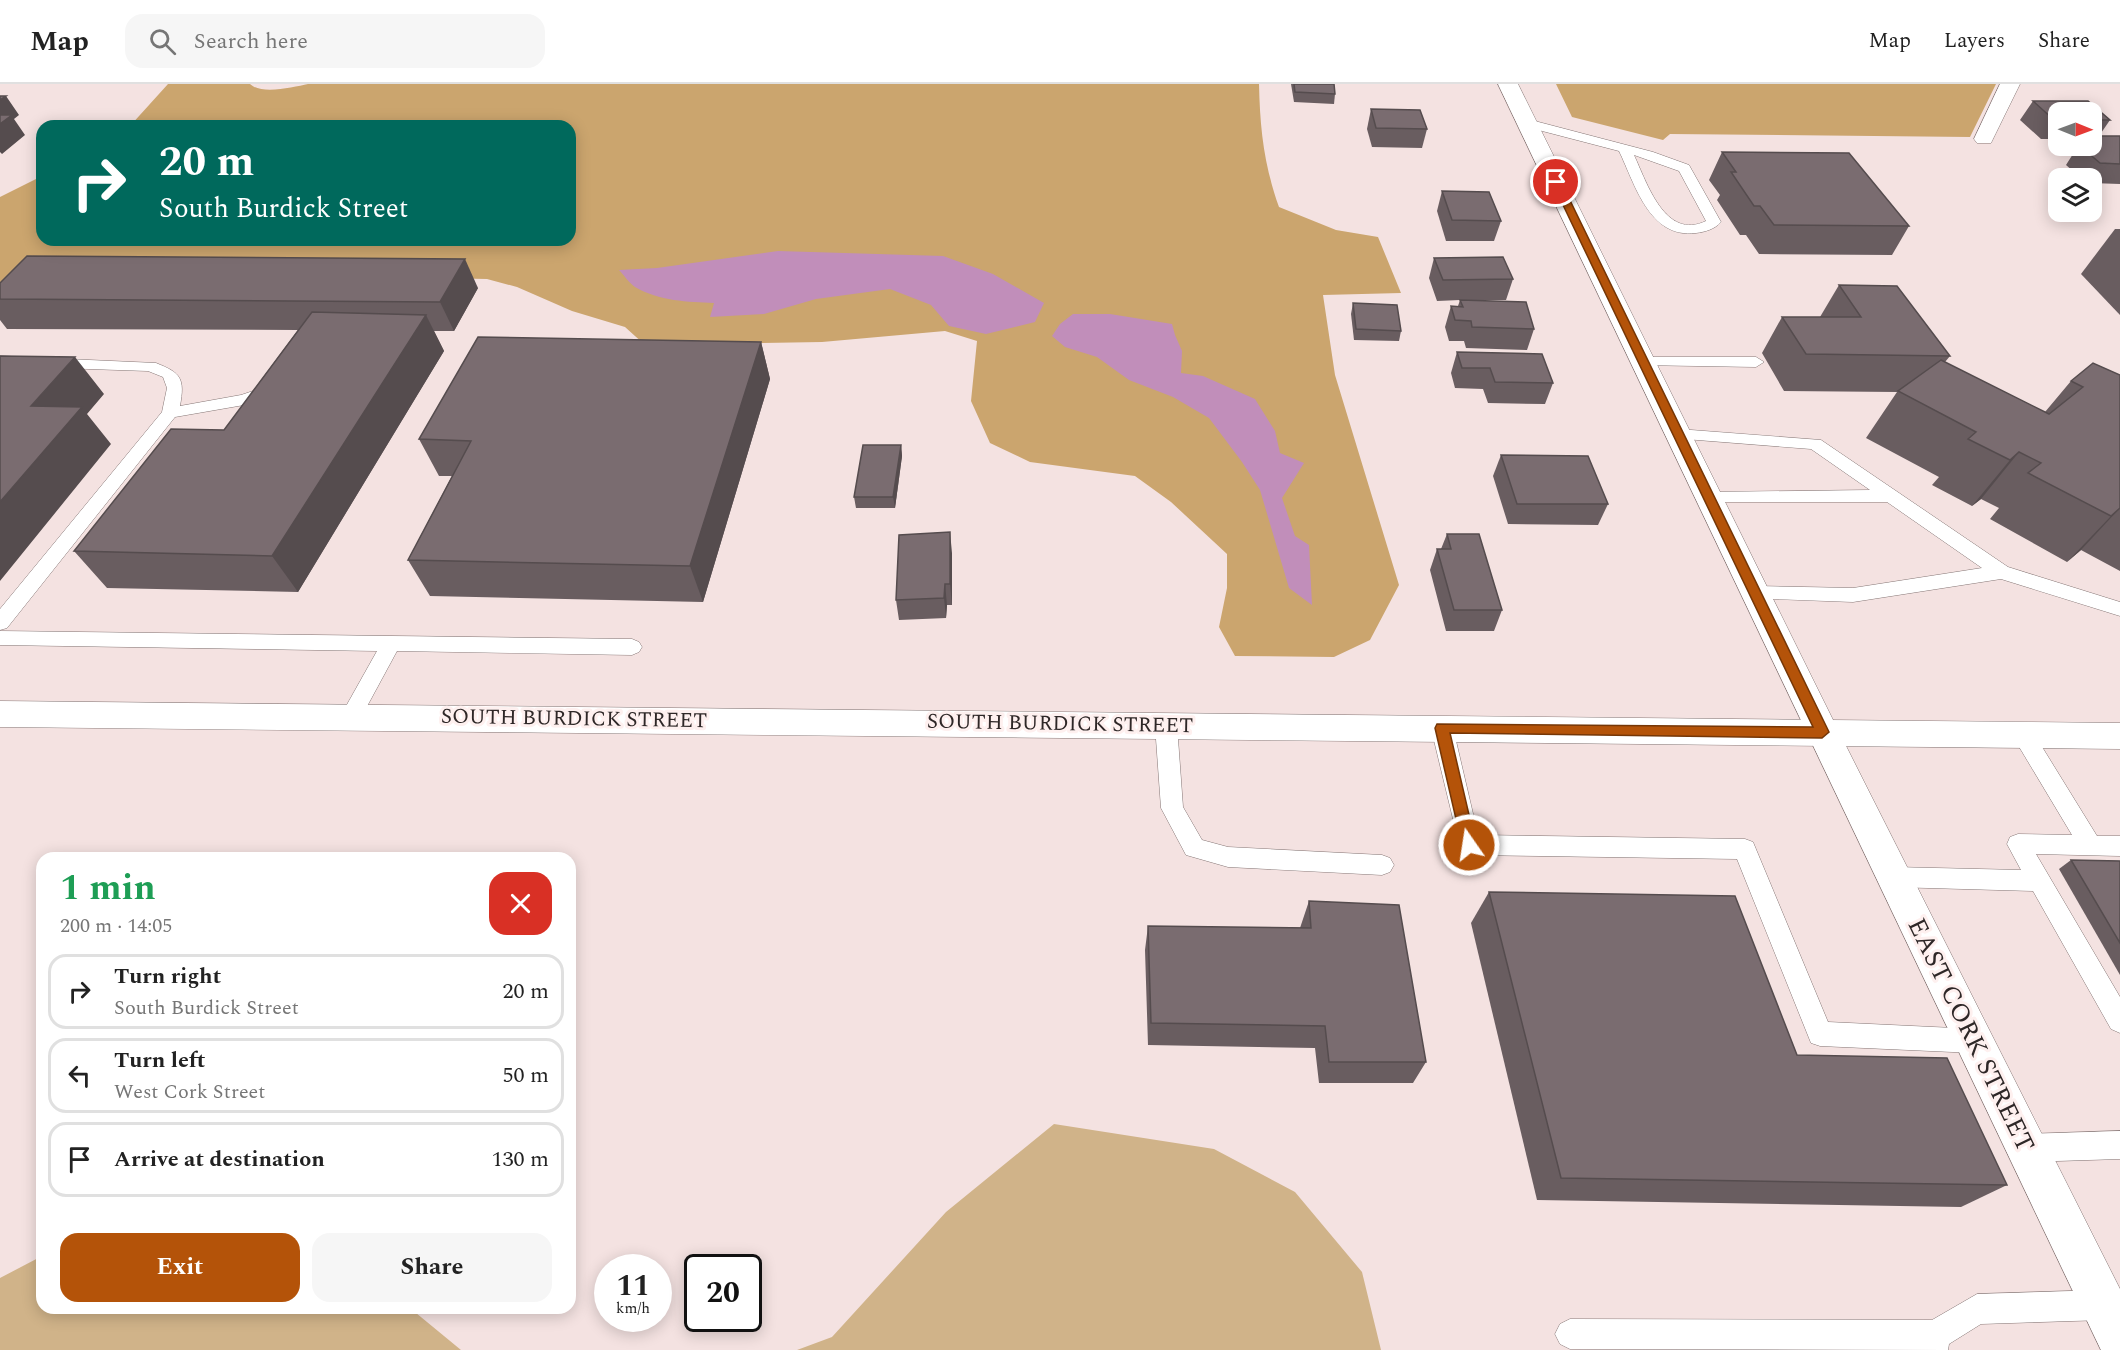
<!DOCTYPE html>
<meta charset="utf-8">
<style>
:root{--surface:#fff;--page:#f6f6f6;--text:#222;--muted:#767676;--line:#e0e0e0;--accent:#b45309}
body{margin:0;font-family:Spectral,serif;background:var(--page);color:var(--text);height:100vh;display:flex;flex-direction:column;font-size:22px;white-space:nowrap}
*{box-sizing:border-box;margin:0}
p{font-size:20px;color:var(--muted)}
.icon{flex:none;width:33px;height:33px;fill:none;stroke:currentColor;stroke-width:2;stroke-linecap:round;stroke-linejoin:round}
.map{position:relative;flex:1;overflow:hidden}
.details{position:absolute;left:36px;top:768px;width:540px;height:462px;display:flex;flex-direction:column;background:var(--surface);border-radius:18px;box-shadow:0 3px 15px #0003}
.details>*{flex:none}
.guide{position:absolute;left:36px;top:36px;width:540px;height:126px;border-radius:18px;box-shadow:0 3px 15px #0003;background:#00695c;color:#fff;overflow:hidden}
.needle{width:39px;rotate:91deg}
.tools{position:absolute;left:2048px;top:18px;display:grid;gap:12px}
.tools a{display:grid;place-items:center;width:54px;height:54px;border-radius:12px;background:var(--surface);box-shadow:0 3px 15px #0003;font-size:30px}
.speed{position:absolute;left:594px;top:1170px;display:flex;gap:12px;font-size:30px;font-weight:700;text-align:center}
.speed>*{display:grid;place-content:center;width:78px;height:78px;border-radius:50%;background:var(--surface);box-shadow:0 3px 15px #0003;line-height:1}
.speed small{font-size:15px;font-weight:400}
.speed .limit{border:3px solid #111;border-radius:9px;background:#fff;color:#111}
.pin{position:absolute;display:grid;place-items:center;width:51px;height:51px;color:#fff;margin:-26px;border:3px solid #fff;border-radius:50%;box-shadow:0 2px 6px #0007}
.me{position:absolute;width:66px;margin:-33px;rotate:347deg;stroke-linejoin:round;filter:drop-shadow(0 0 4px #0008)}
.turn{display:flex;align-items:center;gap:21px;height:126px;padding:0 24px;font-size:27px}
.turn .icon{width:78px;height:78px;stroke-width:2.5}
.turn b{display:block;font-size:42px;line-height:51px}
.round{display:grid;place-items:center;flex:none;width:63px;height:63px;border-radius:18px;background:var(--page)}
.summary{display:flex;align-items:center;justify-content:space-between;height:102px;padding:0 24px}
h1{font-size:36px;font-weight:700;line-height:45px;color:#1e9e55}
.primary-button{display:flex;gap:12px;margin-top:auto;padding:12px 24px}
.primary-button a{flex:1;height:69px;border-radius:18px;background:var(--accent);color:#fff;font-size:24px;font-weight:700;line-height:69px;text-align:center}
.primary-button a+a{background:var(--page);color:var(--text)}
ul{padding:0;list-style:none}
li{display:flex;align-items:center;gap:18px;height:75px;margin:0 12px 9px;padding:0 12px;border:3px solid var(--line);border-radius:18px}
li div{flex:1}
li b{display:block;font-size:22px}
li em{font-style:normal}
header{display:flex;align-items:center;gap:36px;box-sizing:border-box;height:84px;padding:0 30px;background:var(--surface);border-bottom:2px solid var(--line)}
header strong{font-size:28px}
nav{display:flex;gap:33px;margin-inline-start:auto;font-size:21px}
.search{width:420px;height:54px;background:var(--page);display:flex;align-items:center;gap:15px;box-sizing:border-box;padding:0 21px;border-radius:18px;color:var(--muted);font-size:22px}
.map>svg:first-child{display:block}
</style>
<header>
<strong>Map</strong>
<div class="search"><svg class="icon" aria-label="search" viewBox="0 0 24 24"><circle cx="10" cy="10" r="6"/><path d="M15 15l6 6"/></svg>Search here</div>
<nav><a>Map</a><a>Layers</a><a>Share</a></nav>
</header>
<div class="map">
<svg width="2120" height="1266" viewBox="0 0 2120 1266">
<rect width="100%" height="100%" fill="#f4e2e1"/>
<g fill="#d0b389">
<path d="M1054,1040L1214,1065L1295,1108L1362,1188L1381,1266H797L832,1253L946,1128Z"/>
<path d="M42,1172V1224H410L461,1266H0V1194Z"/>
</g>
<g fill="#cba56e">
<path d="M168,0H250C261,11 294,3 308,0H1259C1260,45 1264,81 1279,123L1336,146L1378,153L1401,209L1323,211L1335,291L1399,501L1370,556L1334,573L1235,572L1219,543L1227,504V470L1171,418L1135,392L1030,378L990,359L971,317L977,257L945,247L822,258L645,261L625,243L572,227L517,203L487,195L29,186L0,216V113L42,92V156H570V42H130Z"/>
<path d="M1556,0H1996L1970,53L1670,50L1663,56L1572,33Z"/>
</g>
<g fill="#c18eba">
<path d="M778,167L943,172L993,190L1044,219L1035,238L986,250L949,242L931,221L890,205L816,215L764,230L710,233L714,219C688,218 659,217 635,203C629,199 624,191 619,186L657,184Z"/>
<path d="M1073,230H1110L1172,240L1175,251L1182,267L1181,289L1203,292L1255,315L1275,347L1280,369L1304,379L1282,414L1295,452L1309,461L1312,521L1289,504L1260,406L1242,378L1209,334L1173,313L1129,296L1097,273L1065,263L1052,252L1060,240Z"/>
</g>
<g fill="none" stroke-linecap="round" stroke-linejoin="round">
<defs>
<g id="service">
<path d="M1527,35L1653,68L1689,81L1721,138C1715,145 1705,148 1696,149C1649,155 1635,100 1619,67L1523,42L1521,39ZM1634,71L1679,87L1706,137C1665,157 1647,99 1634,71Z"/>
<path d="M0,272L156,279C181,289 185,294 180,322L241,311L274,300L282,305L280,309L244,321L175,333L7,544L0,546V525L162,328L167,304L163,293L148,287L0,282Z"/>
<path d="M1643,273H1756L1764,278L1756,283L1637,281L1635,278Z"/>
<path d="M1678,345L1821,356L2008,483L2120,518V532L2001,495L1853,518L1748,514L1745,509L1748,504L1755,502L1853,504L1982,484L1887,418H1703L1700,414L1703,410L1709,408L1870,406L1811,365L1672,354L1669,350L1672,346Z"/>
<path d="M0,547L632,555L639,558L642,563L639,568L632,571L397,567L358,639L351,641L344,639L340,633L377,567L0,561Z"/>
<path d="M1166,633L1173,635L1177,641L1183,723L1202,756L1228,763L1382,771L1390,774L1394,781L1390,788L1382,791L1228,783L1186,771L1161,724L1155,641L1159,635Z"/>
<path d="M1442,636L1449,638L1453,644L1478,751L1745,755L1753,758L1828,938L1975,945L1984,948L1988,957L1984,966L1975,969L1820,962L1811,959L1737,775L1469,771L1461,768L1431,644L1435,638Z"/>
<path d="M2023,643L2031,645L2097,752H2120V772L2036,770L2120,913V949L2111,945L2033,807L1893,803L1885,800L1881,793L1885,786L1893,783L2021,786L2007,760L2010,753L2018,750L2072,751L2012,651L2015,645Z"/>
<path d="M2120,1047V1075L2028,1078L2018,1074L2014,1064L2018,1054L2028,1050Z"/>
<path d="M2104,1206L2114,1211L2119,1221L2114,1231L2104,1236L1981,1240L1949,1260L1948,1266L1570,1265L1560,1260L1555,1250L1560,1240L1570,1235L1932,1236L1977,1210Z"/>
</g>
<g id="minor">
<path d="M2000,0H2020L1991,59H1977L1974,55Z"/>
<path d="M0,617L2120,639V665L0,643Z"/>
</g>
<path id="tertiary" d="M1498,0H1518L1839,648L2120,1205V1266H2101Z"/>
</defs>
<use href="#service" stroke="#857675" stroke-width="1"/>
<use href="#minor" stroke="#857675" stroke-width="1"/>
<use href="#tertiary" stroke="#857675" stroke-width="1"/>
<use href="#service" fill="#fff" fill-rule="evenodd"/>
<use href="#minor" fill="#fff" fill-rule="evenodd"/>
<use href="#tertiary" fill="#fff" fill-rule="evenodd"/>
</g>
<g fill="#695d60">
<path d="M1291,0H1334L1335,10L1334,20L1294,18Z"/>
<path d="M2033,17H2088L2110,36L2099,52H2120V100L2091,99V94H2081L2066,81L2078,62H2091V28H2058V55H2041L2020,36Z"/>
<path d="M1371,25L1427,45L1422,64L1372,63L1367,45Z"/>
<path d="M1722,68L1909,142L1892,171L1759,170L1746,151H1740L1717,116L1720,111L1709,96Z"/>
<path d="M1442,107L1501,137L1494,157H1446L1437,127Z"/>
<path d="M2115,145H2120V231L2081,190Z"/>
<path d="M1434,174L1513,195L1506,216H1473L1534,245L1527,266L1466,264L1464,257H1449L1445,243L1451,222H1458L1460,216L1437,217L1429,194Z"/>
<path d="M0,199L478,204L454,247H434L444,267L298,508L107,504L74,467L224,346L298,246L7,245L0,236Z"/>
<path d="M1839,201L1950,272L1945,278L2045,328L2071,297L2120,291V487L2081,466L2067,478L1990,435L1999,424L1981,415L1972,422L1932,401L1939,393L1866,354L1897,308L1784,307L1762,269L1782,233H1820Z"/>
<path d="M1353,219L1401,247L1399,257L1354,256L1351,230Z"/>
<path d="M761,258L770,295L703,518L430,512L408,476L452,392H439L419,355Z"/>
<path d="M1457,268L1553,299L1545,320L1488,319L1483,305L1455,304L1451,289Z"/>
<path d="M901,361L902,372L895,424H856L854,413Z"/>
<path d="M1501,371L1608,420L1598,441L1508,440L1493,392Z"/>
<path d="M1447,450L1502,526L1494,547H1446L1430,486L1437,465H1441Z"/>
<path d="M952,469V521H947L946,534L899,536L896,516Z"/>
<path d="M2071,776L2120,777V891L2059,785Z"/>
<path d="M1489,808L1797,971L2007,1101L1961,1123L1537,1116L1471,839Z"/>
<path d="M1309,817L1426,978L1413,999H1319L1315,964L1148,961L1145,866L1148,842L1300,844Z"/>
</g>
<g fill="#554c4e">
<path d="M6,12L19,31L14,35L25,51L2,70L0,68V16Z"/>
<path d="M465,175L478,204L454,247L440,218Z"/>
<path d="M426,231L444,267L298,508L272,472Z"/>
<path d="M761,258L770,295L703,518L690,482Z"/>
<path d="M75,273L104,310L87,330L111,360L0,497V418L31,322Z"/>
<path d="M901,361L902,372L895,424L893,413Z"/>
<path d="M2019,368L1981,415L1972,422L2010,376Z"/>
<path d="M2120,424L2081,466L2067,478L2111,432Z"/>
<path d="M950,448L952,469V521L950,500Z"/>
<path d="M945,500L947,521L946,534L944,514Z"/>
</g>
<g fill="#7a6c70" stroke="#554c4e" stroke-width="1.5">
<path d="M1294,0H1334L1335,10L1295,8Z"/>
<path d="M0,12H6L0,16Z"/>
<path d="M2033,17H2088L2110,36H2091V28H2058V36H2054Z"/>
<path d="M1371,25L1420,26L1427,45L1376,44Z"/>
<path d="M0,31H12L0,40Z"/>
<path d="M2091,52H2120V80L2100,79L2080,62L2095,61L2091,57Z"/>
<path d="M1722,68L1849,69L1909,142L1774,141L1760,122H1754L1731,88H1736Z"/>
<path d="M1442,107L1489,108L1501,137L1452,136Z"/>
<path d="M27,172L465,175L440,218L0,215V199Z"/>
<path d="M1503,173L1513,195L1443,196L1434,174Z"/>
<path d="M1839,201L1897,202L1950,272L1806,270L1782,233H1861Z"/>
<path d="M1460,216L1526,218L1534,245L1472,243L1471,237L1455,236L1451,222L1463,223Z"/>
<path d="M1353,219L1397,221L1401,247L1356,245Z"/>
<path d="M312,228L426,231L272,472L74,467L171,345L224,346Z"/>
<path d="M478,253L761,258L690,482L408,476L471,357L419,355Z"/>
<path d="M1457,268L1542,270L1553,299L1495,298L1490,284H1462Z"/>
<path d="M0,272L75,273L31,322L82,323L0,418Z"/>
<path d="M1941,276L2049,330L2083,303L2071,297L2093,279L2120,291V424L2111,432L2028,389L2041,379L2019,368L2010,376L1968,355L1976,348L1898,307Z"/>
<path d="M863,361H901L893,413H854Z"/>
<path d="M1501,371L1588,372L1608,420H1517Z"/>
<path d="M950,448V500H945L944,514L896,516L899,451Z"/>
<path d="M1447,450H1479L1502,526H1454L1437,465H1451Z"/>
<path d="M2071,776L2120,777V859Z"/>
<path d="M1489,808L1735,812L1797,971L1947,974L2007,1101L1561,1094Z"/>
<path d="M1309,817L1399,821L1426,978H1329L1325,942L1151,939L1148,842L1311,844Z"/>
</g>
<path fill="#b45309" stroke="#753606" stroke-width="1.5" d="M1553,97L1561,98L1829,648L1822,654L1450,649L1476,761L1474,765L1469,767L1464,765L1462,761L1435,644L1437,640L1813,643L1552,98Z"/>
<g text-anchor="middle" dominant-baseline="central" stroke-width="6" stroke-linejoin="round" paint-order="stroke">
<g font-size="21" fill="#2e2727" stroke="#fef0ef">
<text transform="translate(574 635) rotate(1)">SOUTH BURDICK STREET</text>
<text transform="translate(1060 640) rotate(1)">SOUTH BURDICK STREET</text>
</g>
<g font-size="26" fill="#2e2727" stroke="#fef0ef">
<text transform="translate(1971 951) rotate(64)">EAST CORK STREET</text>
</g>
</g>
</svg>
<div class="tools">
<a><svg class="needle" viewBox="-14 -14 28 28"><path d="M0-13l5 13h-10z" fill="#e53935"/><path d="M0 13l5-13h-10z" fill="#767676"/></svg></a>
<a><svg class="icon" aria-label="layers" viewBox="0 0 24 24"><path d="M12 4l9 5-9 5-9-5zM3 14l9 5 9-5"/></svg></a>
</div>
<div class="speed"><div>11<small>km/h</small></div><div class="limit">20</div></div>
<div class="pin" style="left:1556px;top:98px;background:#d93025"><svg class="icon" aria-label="arrive" viewBox="0 0 24 24"><path d="M6 21V4h12l-3 4 3 4H6"/></svg></div>
<svg class="me" style="left:1469px;top:761px" viewBox="-20 -20 40 40"><circle r="17" fill="#b45309" stroke="#fff" stroke-width="3"/><path d="M0-11L8 9 0 5-8 9z" fill="#fff"/></svg>
<div class="guide">
<div class="turn"><svg class="icon" aria-label="right" viewBox="0 0 24 24"><path d="M7 20v-9h11M14 6l5 5-5 5"/></svg><div><b>20 m</b>South Burdick Street</div></div>
</div>
<section class="details">
<div class="summary"><div><h1>1 min</h1><p>200 m · 14:05</p></div><a class="round" style="background:#d93025;color:#fff"><svg class="icon" aria-label="close" viewBox="0 0 24 24"><path d="M6 6l12 12M18 6L6 18"/></svg></a></div>
<ul>
<li><svg class="icon" aria-label="right" viewBox="0 0 24 24"><path d="M7 20v-9h11M14 6l5 5-5 5"/></svg><div><b>Turn right</b><p>South Burdick Street</p></div><em>20 m</em></li>
<li><svg class="icon" aria-label="left" viewBox="0 0 24 24"><path d="M17 20v-9H6M10 6l-5 5 5 5"/></svg><div><b>Turn left</b><p>West Cork Street</p></div><em>50 m</em></li>
<li><svg class="icon" aria-label="arrive" viewBox="0 0 24 24"><path d="M6 21V4h12l-3 4 3 4H6"/></svg><div><b>Arrive at destination</b></div><em>130 m</em></li>
</ul>
<div class="primary-button"><a>Exit</a><a>Share</a></div>
</section>
</div>
